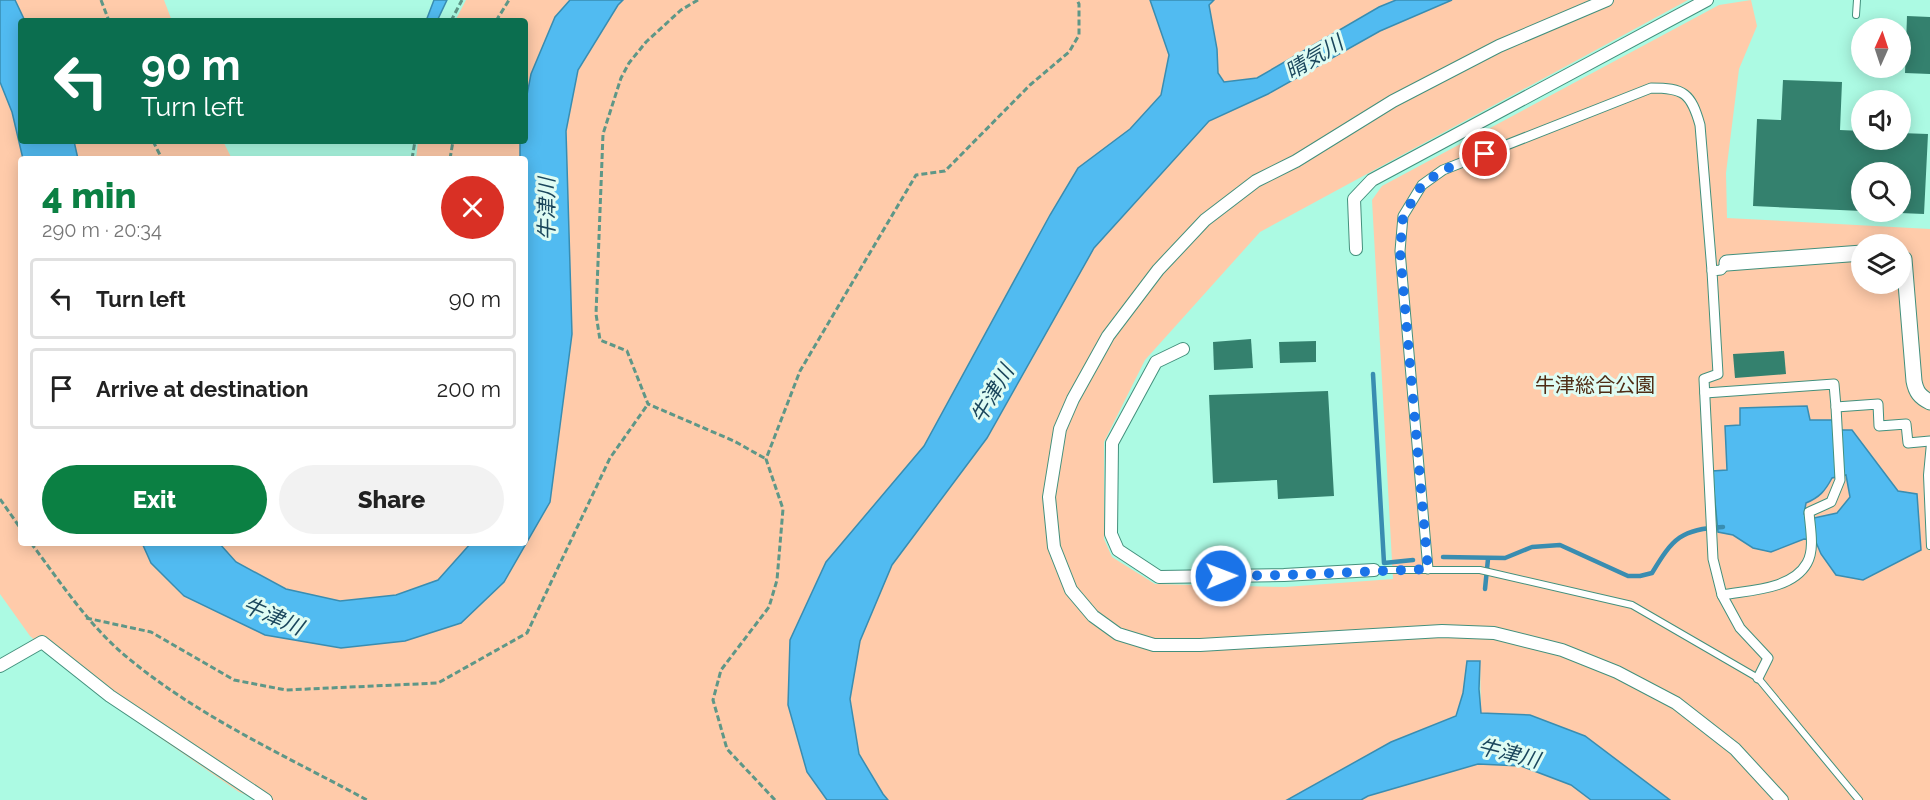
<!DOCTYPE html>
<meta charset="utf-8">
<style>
:root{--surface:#fff;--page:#f2f2f2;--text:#222;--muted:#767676;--line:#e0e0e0;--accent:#0b8043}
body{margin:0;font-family:Raleway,"Noto Sans JP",sans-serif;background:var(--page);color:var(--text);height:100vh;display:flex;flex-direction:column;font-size:22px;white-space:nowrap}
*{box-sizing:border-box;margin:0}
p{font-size:20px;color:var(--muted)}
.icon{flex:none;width:33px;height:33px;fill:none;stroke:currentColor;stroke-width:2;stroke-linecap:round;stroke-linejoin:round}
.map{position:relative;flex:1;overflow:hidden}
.sheet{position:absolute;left:18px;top:156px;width:510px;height:390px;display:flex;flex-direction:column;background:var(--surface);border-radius:6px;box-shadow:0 3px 15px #0003}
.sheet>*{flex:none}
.banner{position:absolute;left:18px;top:18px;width:510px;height:126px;border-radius:6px;box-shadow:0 3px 15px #0003;background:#0b6e4f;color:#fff;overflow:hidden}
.needle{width:39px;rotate:3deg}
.controls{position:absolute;left:1851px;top:18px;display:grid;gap:12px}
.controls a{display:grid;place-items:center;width:60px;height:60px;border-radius:50%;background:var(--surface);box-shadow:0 3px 15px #0003;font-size:30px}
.pin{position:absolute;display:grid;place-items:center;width:51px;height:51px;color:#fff;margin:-26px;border:3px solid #fff;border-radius:50%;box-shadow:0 2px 6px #0007}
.me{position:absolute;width:66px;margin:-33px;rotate:89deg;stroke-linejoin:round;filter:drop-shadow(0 0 4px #0008)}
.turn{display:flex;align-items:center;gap:21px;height:126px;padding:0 24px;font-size:27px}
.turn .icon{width:78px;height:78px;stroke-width:2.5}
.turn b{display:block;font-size:42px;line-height:51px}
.round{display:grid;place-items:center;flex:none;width:63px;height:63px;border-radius:32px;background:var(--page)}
.summary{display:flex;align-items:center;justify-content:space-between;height:102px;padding:0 24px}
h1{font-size:36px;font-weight:800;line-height:45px;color:var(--accent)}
.cta{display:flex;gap:12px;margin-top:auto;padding:12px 24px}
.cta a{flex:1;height:69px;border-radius:36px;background:var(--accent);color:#fff;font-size:24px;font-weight:800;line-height:69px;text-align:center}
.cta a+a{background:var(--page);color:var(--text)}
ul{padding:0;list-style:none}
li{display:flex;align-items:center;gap:18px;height:81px;margin:0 12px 9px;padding:0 12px;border:3px solid var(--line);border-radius:6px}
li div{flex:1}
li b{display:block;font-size:22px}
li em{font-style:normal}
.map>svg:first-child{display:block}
</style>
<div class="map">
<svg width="1930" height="800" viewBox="0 0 1930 800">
<rect width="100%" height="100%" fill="#acfae3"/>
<g fill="#ffcbaa" fill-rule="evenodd">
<path d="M15,0H164L172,21H25Z"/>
<path d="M466,0H570L555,17L531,74L525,105V21H455Z"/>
<path d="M623,0H1150L1169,55L1161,95L1130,129L1078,169L924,446L826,562L790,640L788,705L807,772L827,800H258L239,792L105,700L30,636L0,594V82L12,112L23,159H21V543H142L151,563L265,635L504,582L550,502L572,334L566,131L578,70L618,5Z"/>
<path d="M1214,0H1396L1379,7L1257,78L1224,82L1218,73L1217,49L1209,5Z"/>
<path d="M1452,0H1688L1260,232L1145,360L1104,442V539L1112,557L1155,584L1285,587L1393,579L1372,200L1382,186L1719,5L1751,0L1757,26L1739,69L1726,173L1727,218L1930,229V800H1670L1584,736L1530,715L1481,713L1480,661L1467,662L1463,693L1456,716L1391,742L1287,800H888L883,794L859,754L850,699L860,641L892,565L987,438L1094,248L1209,121L1268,94L1380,31ZM1862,244H1900V284H1862Z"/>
<path d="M74,141H223L232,159H78Z"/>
<path d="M418,141H520V159H416Z"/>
<path d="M219,543H471L438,580L396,595L340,601L286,589L236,562Z"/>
<path d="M1478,764L1521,766L1571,785L1591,800H1361L1368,796Z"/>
</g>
<g fill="#51bbf1" stroke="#398db1" stroke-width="1.5" fill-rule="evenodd">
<path d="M0,0H15L25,21H21V141H74L78,159H23L12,112L0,82Z"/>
<path d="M434,0H447L437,21H426Z"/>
<path d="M570,0H623L618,5L578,70L566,131L572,334L550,502L504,582L461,623L405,641L341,648L265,635L184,596L151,563L142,543H219L236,562L286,589L340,601L396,595L438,580L471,543H525V159H520V141H525V105L531,74L555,17Z"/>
<path d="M1150,0H1214L1209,5L1217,49L1218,73L1224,82L1257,78L1379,7L1396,0H1452L1380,31L1268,94L1209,121L1094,248L987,438L892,565L860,641L850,699L859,754L883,794L888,800H827L807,772L788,705L790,640L826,562L924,446L1050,215L1078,168L1130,129L1161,95L1169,55Z"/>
<path d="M1807,406L1810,420H1832L1834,430H1852L1898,491L1917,494L1921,550L1863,580L1836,575L1821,554L1815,540L1804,539L1771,552L1753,548L1733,535L1718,532L1712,471L1727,470L1725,426L1740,425V408ZM1846,475L1850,497L1837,513L1814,518L1804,514L1806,503C1820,497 1825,491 1832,478Z"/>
<path d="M1467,661H1480L1479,689L1481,713L1530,715L1585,736L1670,800H1591L1571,785L1521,766L1478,764L1368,796L1361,800H1287L1391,742L1456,716L1463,693Z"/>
</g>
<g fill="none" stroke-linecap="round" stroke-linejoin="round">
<g stroke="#398db1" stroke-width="4.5">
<path d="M1373,374L1384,563L1413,560"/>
<path d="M1443,557L1505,558L1532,547L1560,545L1628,576H1640L1652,573C1673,538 1681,529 1723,527"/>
<path d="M1485,589L1488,559"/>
</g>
</g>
<g fill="#34816e">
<path d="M1907,16L1930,17V74L1905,73Z"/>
<path d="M1783,80L1842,82L1840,130L1862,131V140H1900V133L1928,134L1924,214L1900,213V172H1862V211L1753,206L1757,119L1781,120Z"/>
<path d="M1251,339L1253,368L1214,370L1213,342Z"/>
<path d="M1316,341V362L1280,363L1279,342Z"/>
<path d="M1784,351L1786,374L1735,378L1733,354Z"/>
<path d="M1328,391L1334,496L1278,499L1277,480L1213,483L1209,395Z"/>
</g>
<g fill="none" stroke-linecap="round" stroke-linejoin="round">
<defs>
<g id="service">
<path d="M1856,15L1857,0"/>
<path d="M1930,443L1927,475L1930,546"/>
<path d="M1374,570H1480L1632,605L1758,678L1859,800"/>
</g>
<g id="pedestrian">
<path d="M1727,263L1721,270L1712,271L1718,374L1704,379L1713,559L1722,595L1740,628L1768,658L1758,678"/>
<path d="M1705,393L1834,384L1836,407L1878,404L1879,426L1906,424L1908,443L1930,441"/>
<path d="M1428,569L1400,251L1403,216L1422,185L1443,170L1651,88C1684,88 1691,93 1700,125L1712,271"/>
<path d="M1722,595C1749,590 1792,590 1807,563C1815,549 1810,527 1809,512L1831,502L1840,480L1836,407"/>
</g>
<g id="minor">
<path d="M1607,0L1499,46L1393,101L1296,161L1256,181L1205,220L1158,270L1108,336L1073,399L1060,429L1049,497L1054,547L1071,590L1093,616L1118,634L1154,645H1200L1442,631L1494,633L1562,650L1617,672L1676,703L1735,749L1782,800"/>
<path d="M1356,249L1354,199L1372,180L1707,0"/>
<path d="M1183,349L1156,362L1112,443L1111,534L1118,550L1159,577L1284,575L1374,570"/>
<path d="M0,666L42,642L110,696L266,800"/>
</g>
<g id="tertiary">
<path d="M1900,257L1904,259L1914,381C1916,392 1920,397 1930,402"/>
<path d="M1727,263L1862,253"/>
</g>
</defs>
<use href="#service" stroke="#43907c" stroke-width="8"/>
<use href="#pedestrian" stroke="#43907c" stroke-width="11"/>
<use href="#minor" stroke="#43907c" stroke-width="14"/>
<use href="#tertiary" stroke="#43907c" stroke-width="17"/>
<g stroke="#5e9787" stroke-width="3" stroke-dasharray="6 3" stroke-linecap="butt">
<path d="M101,0L109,21"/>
<path d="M698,0L681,10L646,42L629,63L621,78L603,134L596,314L600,340L627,351L648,404L734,441L766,459"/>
<path d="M451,21L462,0"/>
<path d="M496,21L509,0"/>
<path d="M153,141L162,159"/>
<path d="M412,159L415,141"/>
<path d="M450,159L453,141"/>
<path d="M0,499L21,529"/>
<path d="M31,543C61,583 89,626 128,658C199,717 286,756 367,800"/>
<path d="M86,618L151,632L234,680L286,690L438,683L527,633L610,458L648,404"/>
<path d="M775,800L727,749L713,700L721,670L769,607L777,580L783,509L766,459L800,371L916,175L945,171L1030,85L1069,52L1079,35V4L1077,0"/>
</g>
<use href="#service" stroke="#fff" stroke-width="6"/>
<use href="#pedestrian" stroke="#fff" stroke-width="9"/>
<use href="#minor" stroke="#fff" stroke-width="12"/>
<use href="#tertiary" stroke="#fff" stroke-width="15"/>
</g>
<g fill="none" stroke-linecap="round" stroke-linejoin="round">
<path stroke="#1a73e8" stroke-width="10" stroke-dasharray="0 18" d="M1221,576L1284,575L1428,569L1400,251L1403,216L1422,185L1443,170L1485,154"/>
</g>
<g text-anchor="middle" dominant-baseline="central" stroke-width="6" stroke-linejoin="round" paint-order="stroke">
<g font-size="20" fill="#4e2c14" stroke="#dffcf3">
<text x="1595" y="385">牛津総合公園</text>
</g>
<g font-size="21" font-style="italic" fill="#1b475d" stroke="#dffcf3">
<text transform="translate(1314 57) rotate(-31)">晴気川</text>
<text transform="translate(546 209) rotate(-90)">牛津川</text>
<text transform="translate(992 394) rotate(-60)">牛津川</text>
<text transform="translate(273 616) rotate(23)">牛津川</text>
<text transform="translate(1509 753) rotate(14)">牛津川</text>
</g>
</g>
</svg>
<div class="controls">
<a><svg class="needle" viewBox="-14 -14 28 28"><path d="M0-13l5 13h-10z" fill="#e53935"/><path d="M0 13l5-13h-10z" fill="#767676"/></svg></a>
<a><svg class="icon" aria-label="sound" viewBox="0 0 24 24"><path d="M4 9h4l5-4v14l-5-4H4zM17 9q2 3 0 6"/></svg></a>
<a><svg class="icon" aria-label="search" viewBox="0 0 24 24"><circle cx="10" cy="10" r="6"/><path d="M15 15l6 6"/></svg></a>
<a><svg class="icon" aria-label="layers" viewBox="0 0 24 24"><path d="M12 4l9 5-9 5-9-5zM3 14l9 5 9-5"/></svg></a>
</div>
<div class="pin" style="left:1485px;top:154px;background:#d93025"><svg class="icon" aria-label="arrive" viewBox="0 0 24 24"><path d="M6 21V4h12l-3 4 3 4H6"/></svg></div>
<svg class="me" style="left:1221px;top:576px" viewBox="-20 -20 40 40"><circle r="17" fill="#1a73e8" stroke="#fff" stroke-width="3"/><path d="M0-11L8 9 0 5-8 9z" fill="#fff"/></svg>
<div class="banner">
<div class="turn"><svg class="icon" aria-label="left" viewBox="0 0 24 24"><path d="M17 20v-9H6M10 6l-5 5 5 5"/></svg><div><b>90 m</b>Turn left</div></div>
</div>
<section class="sheet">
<div class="summary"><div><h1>4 min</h1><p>290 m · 20:34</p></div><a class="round" style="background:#d93025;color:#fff"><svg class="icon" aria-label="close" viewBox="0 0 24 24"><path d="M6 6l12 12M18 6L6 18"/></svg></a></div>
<ul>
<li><svg class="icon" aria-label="left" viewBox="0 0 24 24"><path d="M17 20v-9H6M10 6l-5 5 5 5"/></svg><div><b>Turn left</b></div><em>90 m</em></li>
<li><svg class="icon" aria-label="arrive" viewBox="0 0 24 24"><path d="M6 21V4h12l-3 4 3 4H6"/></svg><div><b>Arrive at destination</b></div><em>200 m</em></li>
</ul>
<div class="cta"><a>Exit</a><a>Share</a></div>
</section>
</div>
